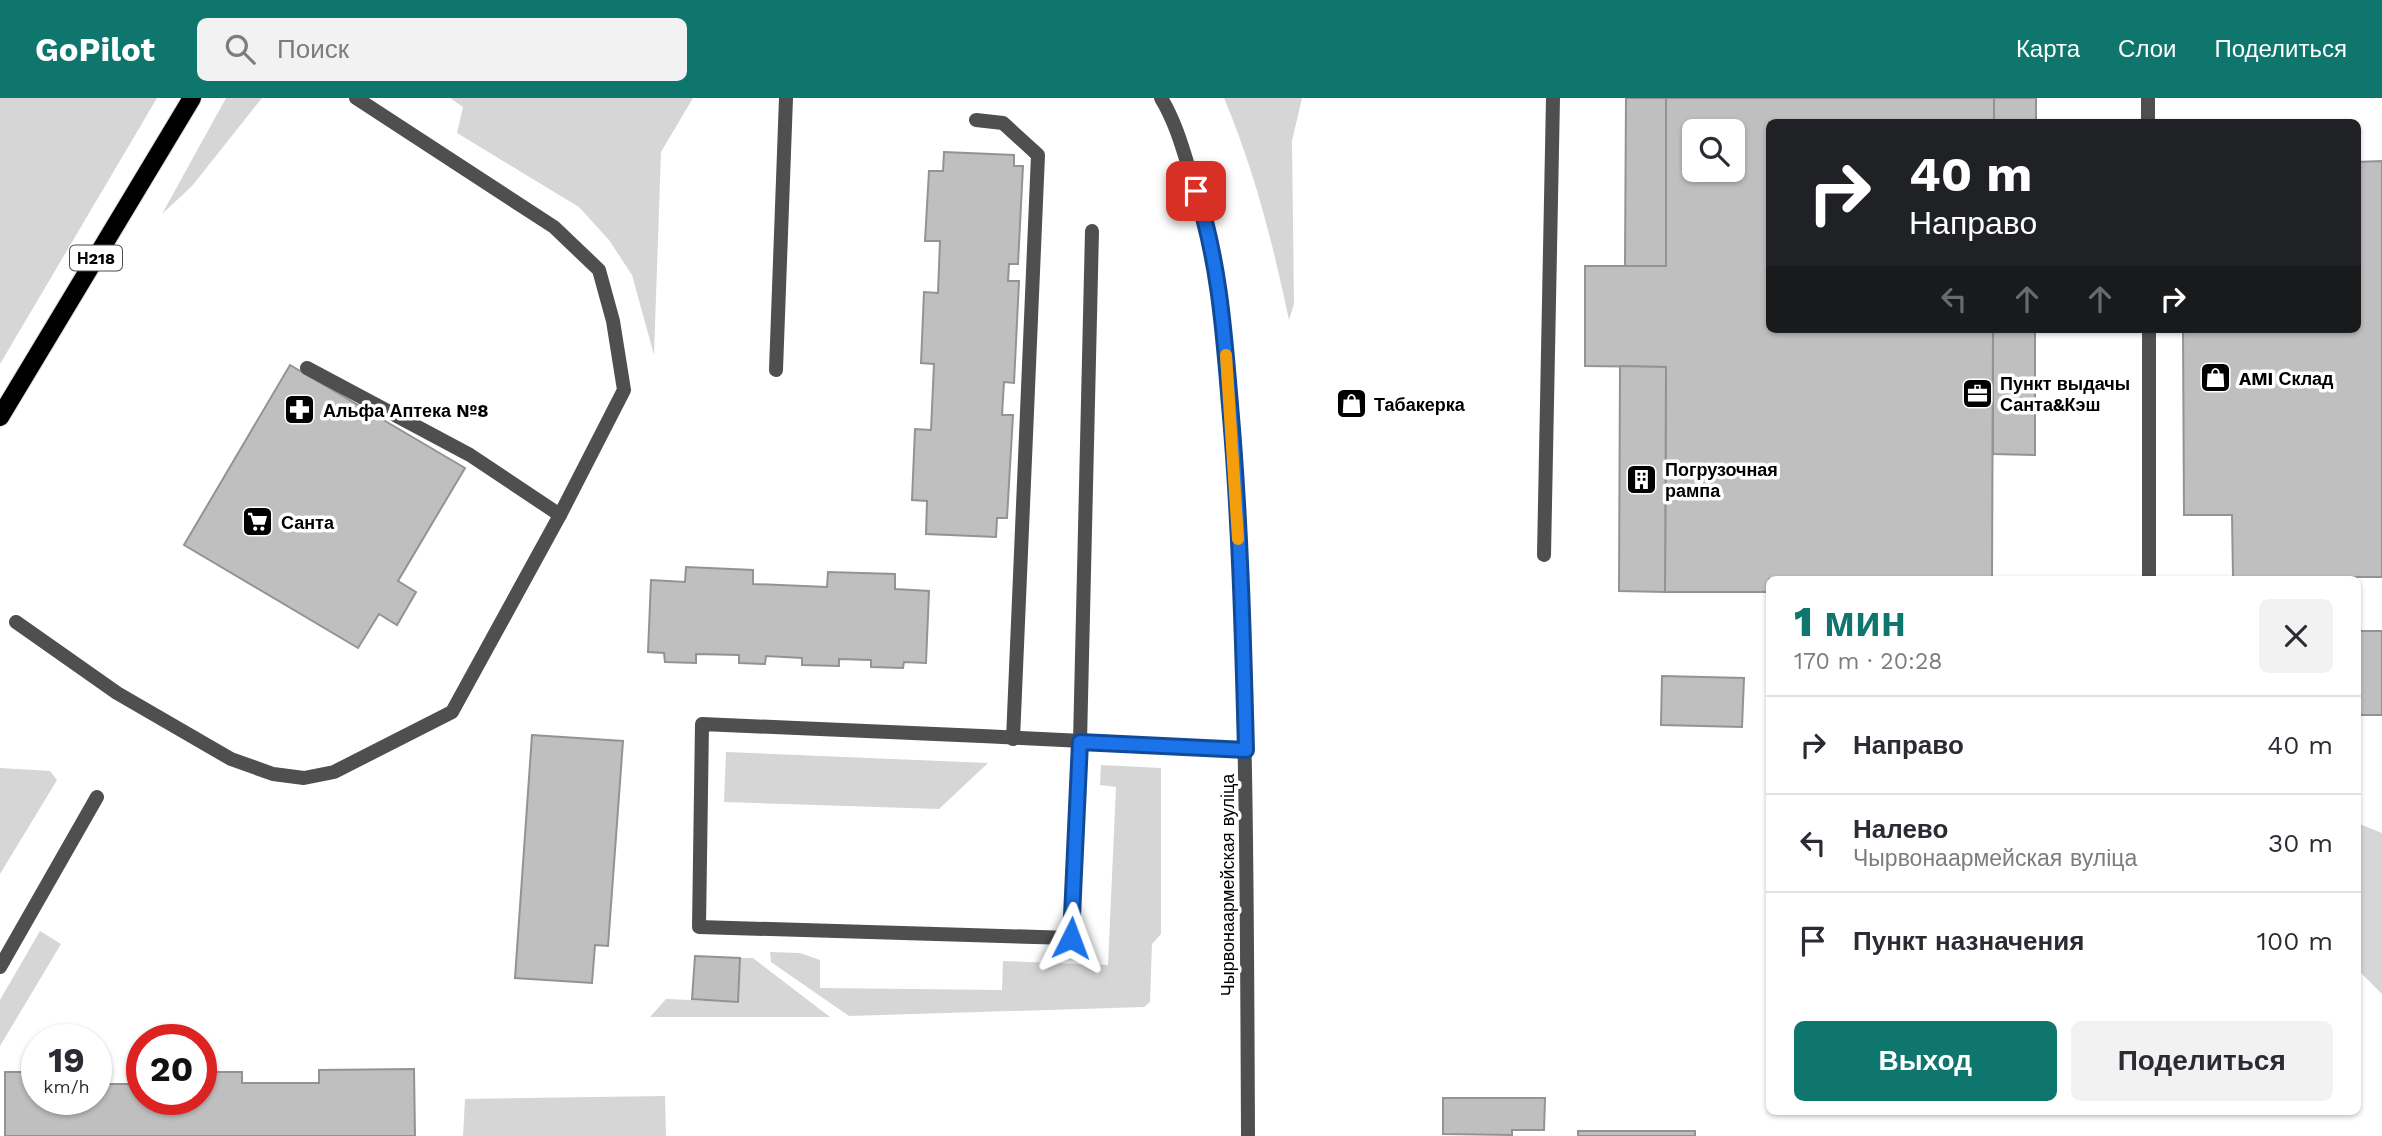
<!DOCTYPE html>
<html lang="ru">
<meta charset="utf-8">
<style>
:root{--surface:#fff;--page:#f2f2f3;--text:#2b2b33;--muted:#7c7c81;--line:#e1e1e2;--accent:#0f766e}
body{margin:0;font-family:"Work Sans",sans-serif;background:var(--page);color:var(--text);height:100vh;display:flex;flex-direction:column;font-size:26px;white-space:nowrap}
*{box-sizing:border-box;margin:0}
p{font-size:23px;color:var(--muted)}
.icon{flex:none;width:38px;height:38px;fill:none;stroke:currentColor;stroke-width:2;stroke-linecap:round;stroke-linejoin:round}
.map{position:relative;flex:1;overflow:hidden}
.panel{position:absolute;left:1766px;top:478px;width:595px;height:539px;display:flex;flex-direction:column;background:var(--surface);border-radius:10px;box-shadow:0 2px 5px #0004}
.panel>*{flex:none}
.banner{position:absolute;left:1766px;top:21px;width:595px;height:214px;border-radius:10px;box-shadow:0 2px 5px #0004;background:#202124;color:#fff;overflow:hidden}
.fabs{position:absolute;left:1682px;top:21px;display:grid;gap:14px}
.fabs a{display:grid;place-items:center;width:63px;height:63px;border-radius:10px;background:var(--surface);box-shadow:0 2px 5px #0004;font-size:35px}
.speed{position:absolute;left:21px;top:926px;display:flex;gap:14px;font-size:35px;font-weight:700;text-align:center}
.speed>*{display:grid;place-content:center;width:91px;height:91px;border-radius:50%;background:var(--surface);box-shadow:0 2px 5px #0004;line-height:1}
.speed small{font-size:18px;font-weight:400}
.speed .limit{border:10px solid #d22;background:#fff;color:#111}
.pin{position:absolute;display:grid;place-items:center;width:60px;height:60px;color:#fff;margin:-30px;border-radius:14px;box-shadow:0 4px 10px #0006}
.me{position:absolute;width:77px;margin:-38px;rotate:3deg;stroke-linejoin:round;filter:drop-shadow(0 0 5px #0008)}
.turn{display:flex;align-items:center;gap:24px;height:147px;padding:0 28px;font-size:32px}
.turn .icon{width:91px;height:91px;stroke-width:2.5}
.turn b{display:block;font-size:49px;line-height:60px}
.lanes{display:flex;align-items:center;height:66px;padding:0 28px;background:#0003;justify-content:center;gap:35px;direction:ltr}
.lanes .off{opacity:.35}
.round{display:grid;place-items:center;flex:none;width:74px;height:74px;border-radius:10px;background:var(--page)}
.headline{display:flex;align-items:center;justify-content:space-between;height:119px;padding:0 28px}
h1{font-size:42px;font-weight:800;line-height:52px;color:var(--accent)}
.action{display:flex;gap:14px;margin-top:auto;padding:14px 28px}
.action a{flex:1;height:80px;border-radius:10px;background:var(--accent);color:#fff;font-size:28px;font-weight:800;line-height:80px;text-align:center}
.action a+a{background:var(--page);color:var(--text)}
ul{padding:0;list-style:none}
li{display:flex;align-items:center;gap:21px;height:98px;padding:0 28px;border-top:2px solid var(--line)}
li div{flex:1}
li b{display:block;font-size:26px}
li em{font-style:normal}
header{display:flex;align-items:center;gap:42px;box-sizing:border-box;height:98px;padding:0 35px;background:var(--accent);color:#fff}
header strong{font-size:33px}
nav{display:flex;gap:38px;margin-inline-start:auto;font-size:24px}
.search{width:490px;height:63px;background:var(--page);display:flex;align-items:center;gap:18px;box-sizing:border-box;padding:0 24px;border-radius:10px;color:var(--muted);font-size:26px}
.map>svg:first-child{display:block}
</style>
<header>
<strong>GoPilot</strong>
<div class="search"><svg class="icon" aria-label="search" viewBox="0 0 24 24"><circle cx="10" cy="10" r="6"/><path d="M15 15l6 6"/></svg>Поиск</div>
<nav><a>Карта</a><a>Слои</a><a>Поделиться</a></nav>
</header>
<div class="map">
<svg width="2382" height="1038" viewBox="0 0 2382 1038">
<rect width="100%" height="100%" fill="#fff"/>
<g fill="#d6d6d6">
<path d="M0,0H157L0,266Z"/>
<path d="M226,0H262L192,88L162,116Z"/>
<path d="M450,0H693L661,54L654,257L632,177L609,142L579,109L457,35L463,9Z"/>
<path d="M1224,0H1302L1292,43L1294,206L1289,222C1273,146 1254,71 1224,0Z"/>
<path d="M726,654L988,665L939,711L724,704Z"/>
<path d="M1101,667L1161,670V836L1152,846L1150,904L1144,909L849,918L771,864L770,854L800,855L820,862V890L1002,892L1003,863L1108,867L1116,689L1100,687Z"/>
<path d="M0,670L50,673L57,682L0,776Z"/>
<path d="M2357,725L2382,735V896L2357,871Z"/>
<path d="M40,833L61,846L0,948V902Z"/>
<path d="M740,860H753L830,919H650L666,901L738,904Z"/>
<path d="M665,998L666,1038H463L465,1001Z"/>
</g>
<g fill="#bfbfbf" stroke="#939393" stroke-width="2" fill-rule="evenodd">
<path d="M1626,0H1666V168H1625Z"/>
<path d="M1666,0H1994V24H1769V231H1993L1992,481H1769V494H1665L1666,269L1585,268V168H1666ZM1694,33H1732V72H1694Z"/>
<rect x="1994" y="0" width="42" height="24"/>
<path d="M944,54L1014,57V68H1023L1018,166H1009L1008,183H1019L1014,285L1004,284L1002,317H1013L1007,420H997L996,439L926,436L927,403L912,402L915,331L931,332L934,266L921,265L924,194L938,195L940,143H925L929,73H943Z"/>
<path d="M2382,63V479H2233L2232,417H2184L2183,231H2357V64Z"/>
<path d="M1993,231H2035V357L1993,356Z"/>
<path d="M290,267L465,370L398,483L416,494L397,527L379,516L358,550L184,447Z"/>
<path d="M1620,268L1666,269L1665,494L1619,493Z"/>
<path d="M686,469L753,472V486L827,489L828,474L895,476V491L929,493L926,565L904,564L903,570L871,569V562L839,561V568L802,567V560L766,558L765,566L739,565V557L696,556V565L665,564L664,555L648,554L651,482L685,484Z"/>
<rect x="2357" y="533" width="25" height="84"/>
<path d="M1662,578L1744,580L1742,629L1661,627Z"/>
<path d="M532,637L623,643L608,848L595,847L592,885L515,880Z"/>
<path d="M695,858L740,860L738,904L692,901Z"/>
<path d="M414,971L415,1038H5V974H37V1001H96L97,974V986H142V1001H201V974H242V985H319V972Z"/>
<path d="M1443,1000H1545L1544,1032H1512V1037L1443,1036Z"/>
<rect x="1578" y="1033" width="117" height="5"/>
</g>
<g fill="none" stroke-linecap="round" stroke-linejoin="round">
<defs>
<path id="primary" d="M0,319L192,0"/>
</defs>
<use href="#primary" stroke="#dbdbdb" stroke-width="20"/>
<g stroke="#4f4f4f" stroke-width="14">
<path d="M2148,0V24"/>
<path d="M976,22L1003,25L1038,57L1013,641"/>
<path d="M1092,133L1080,644L1071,840L699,829L702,626C883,634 1065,641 1246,651"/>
<path d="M2149,231V481"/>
<path d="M307,270L470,357L560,417"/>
<path d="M776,272L786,0"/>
<path d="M1544,457L1553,0"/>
<path d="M16,524L117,595L231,661L273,676L304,680L334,674L452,614L560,417L624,292L613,223L599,172L554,129L356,0"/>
</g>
<path stroke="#4f4f4f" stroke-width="14" d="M0,869L97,699"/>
<path stroke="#4f4f4f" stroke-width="14" d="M1161,0C1175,23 1182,48 1190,74C1227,187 1232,306 1237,424C1247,629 1247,833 1248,1038"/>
<use href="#primary" stroke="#000" stroke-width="18"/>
</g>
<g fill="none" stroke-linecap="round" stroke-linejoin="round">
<defs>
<path id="route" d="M1071,840L1080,644L1246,652C1243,537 1240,421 1230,307C1224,235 1219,162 1196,93"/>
</defs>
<use href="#route" stroke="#114b97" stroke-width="18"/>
<use href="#route" stroke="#1a73e8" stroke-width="12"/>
<path stroke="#f59e0b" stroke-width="12" d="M1226,257L1238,441"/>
</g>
<defs>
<symbol id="shop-square" viewBox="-11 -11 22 22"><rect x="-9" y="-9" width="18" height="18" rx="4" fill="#000" stroke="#fff"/><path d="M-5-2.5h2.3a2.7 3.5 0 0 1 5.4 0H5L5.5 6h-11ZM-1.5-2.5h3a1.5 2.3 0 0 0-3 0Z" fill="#fff"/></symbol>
<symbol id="office-square" viewBox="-11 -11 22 22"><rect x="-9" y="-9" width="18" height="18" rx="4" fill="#000" stroke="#fff"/><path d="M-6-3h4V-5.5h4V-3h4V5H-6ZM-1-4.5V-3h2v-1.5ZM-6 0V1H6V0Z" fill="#fff"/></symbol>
<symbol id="pharmacy-square" viewBox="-11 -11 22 22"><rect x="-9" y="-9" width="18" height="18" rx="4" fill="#000" stroke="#fff"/><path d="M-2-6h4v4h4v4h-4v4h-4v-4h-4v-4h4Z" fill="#fff"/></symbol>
<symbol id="building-square" viewBox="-11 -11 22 22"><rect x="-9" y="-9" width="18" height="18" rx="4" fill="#000" stroke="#fff"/><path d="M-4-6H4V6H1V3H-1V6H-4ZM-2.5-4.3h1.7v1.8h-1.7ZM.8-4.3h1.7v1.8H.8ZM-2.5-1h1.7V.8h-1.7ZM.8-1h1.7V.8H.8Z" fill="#fff"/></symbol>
<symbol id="supermarket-square" viewBox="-11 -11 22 22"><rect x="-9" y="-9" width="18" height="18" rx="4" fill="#000" stroke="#fff"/><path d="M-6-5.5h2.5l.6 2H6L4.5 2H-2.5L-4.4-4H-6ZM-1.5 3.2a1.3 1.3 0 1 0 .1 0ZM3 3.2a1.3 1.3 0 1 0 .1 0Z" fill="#fff"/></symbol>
</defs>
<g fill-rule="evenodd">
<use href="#shop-square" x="2198" y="262" width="35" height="35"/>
<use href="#office-square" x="1960" y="278" width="35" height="35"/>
<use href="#shop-square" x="1334" y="288" width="35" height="35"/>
<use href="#pharmacy-square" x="282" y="294" width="35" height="35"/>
<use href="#building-square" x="1624" y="364" width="35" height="35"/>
<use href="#supermarket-square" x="240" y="406" width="35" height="35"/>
</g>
<g text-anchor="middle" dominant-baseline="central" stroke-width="7" stroke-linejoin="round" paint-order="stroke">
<rect fill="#fff" stroke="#4c4c4c" stroke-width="2" x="70" y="147.5" width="52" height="25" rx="5"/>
<g font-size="16" font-weight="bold" fill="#000">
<text x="96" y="160">Н218</text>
</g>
<g font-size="18" font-weight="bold" fill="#000" stroke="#fff" text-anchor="start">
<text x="2239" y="280">AMI Склад</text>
<text x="2000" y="285">Пункт выдачы<tspan x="2000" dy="21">Санта&amp;Кэш</tspan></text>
<text x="1374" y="306">Табакерка</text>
<text x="323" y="312">Альфа Аптека №8</text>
<text x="1665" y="371">Погрузочная<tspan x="1665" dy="21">рампа</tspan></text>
<text x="281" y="424">Санта</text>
</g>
<g font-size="18" fill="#000" stroke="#fff">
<text transform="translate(1227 787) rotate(-90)">Чырвонаармейская вуліца</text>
</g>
</g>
</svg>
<div class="fabs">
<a><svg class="icon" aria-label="search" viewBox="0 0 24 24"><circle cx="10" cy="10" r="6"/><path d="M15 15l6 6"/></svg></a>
</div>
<div class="speed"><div>19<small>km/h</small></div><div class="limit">20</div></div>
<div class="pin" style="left:1196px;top:93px;background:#d93025"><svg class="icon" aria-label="arrive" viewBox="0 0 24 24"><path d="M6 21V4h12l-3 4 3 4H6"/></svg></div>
<svg class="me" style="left:1071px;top:840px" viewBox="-20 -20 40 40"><path d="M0-17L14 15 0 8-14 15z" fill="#1a73e8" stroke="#fff" stroke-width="4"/></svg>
<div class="banner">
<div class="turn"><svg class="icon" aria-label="right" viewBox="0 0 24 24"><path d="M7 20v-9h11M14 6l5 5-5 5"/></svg><div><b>40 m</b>Направо</div></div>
<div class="lanes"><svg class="icon off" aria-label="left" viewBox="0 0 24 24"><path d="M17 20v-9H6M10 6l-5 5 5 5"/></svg><svg class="icon off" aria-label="ahead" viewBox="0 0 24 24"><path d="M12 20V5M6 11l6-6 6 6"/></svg><svg class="icon off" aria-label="ahead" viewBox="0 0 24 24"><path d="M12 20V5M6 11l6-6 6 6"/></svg><svg class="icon" aria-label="right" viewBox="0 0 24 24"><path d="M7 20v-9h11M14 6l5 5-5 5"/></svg></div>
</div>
<section class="panel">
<div class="headline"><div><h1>1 мин</h1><p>170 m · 20:28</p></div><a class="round"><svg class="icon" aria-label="close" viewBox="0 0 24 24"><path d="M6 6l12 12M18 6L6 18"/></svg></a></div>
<ul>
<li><svg class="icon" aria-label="right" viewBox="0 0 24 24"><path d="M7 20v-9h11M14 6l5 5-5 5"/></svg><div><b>Направо</b></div><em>40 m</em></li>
<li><svg class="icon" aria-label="left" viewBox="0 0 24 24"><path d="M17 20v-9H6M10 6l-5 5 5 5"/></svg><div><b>Налево</b><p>Чырвонаармейская вуліца</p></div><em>30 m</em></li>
<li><svg class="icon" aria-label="arrive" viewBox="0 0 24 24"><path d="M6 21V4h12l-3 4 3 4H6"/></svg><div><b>Пункт назначения</b></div><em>100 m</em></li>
</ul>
<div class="action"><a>Выход</a><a>Поделиться</a></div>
</section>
</div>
